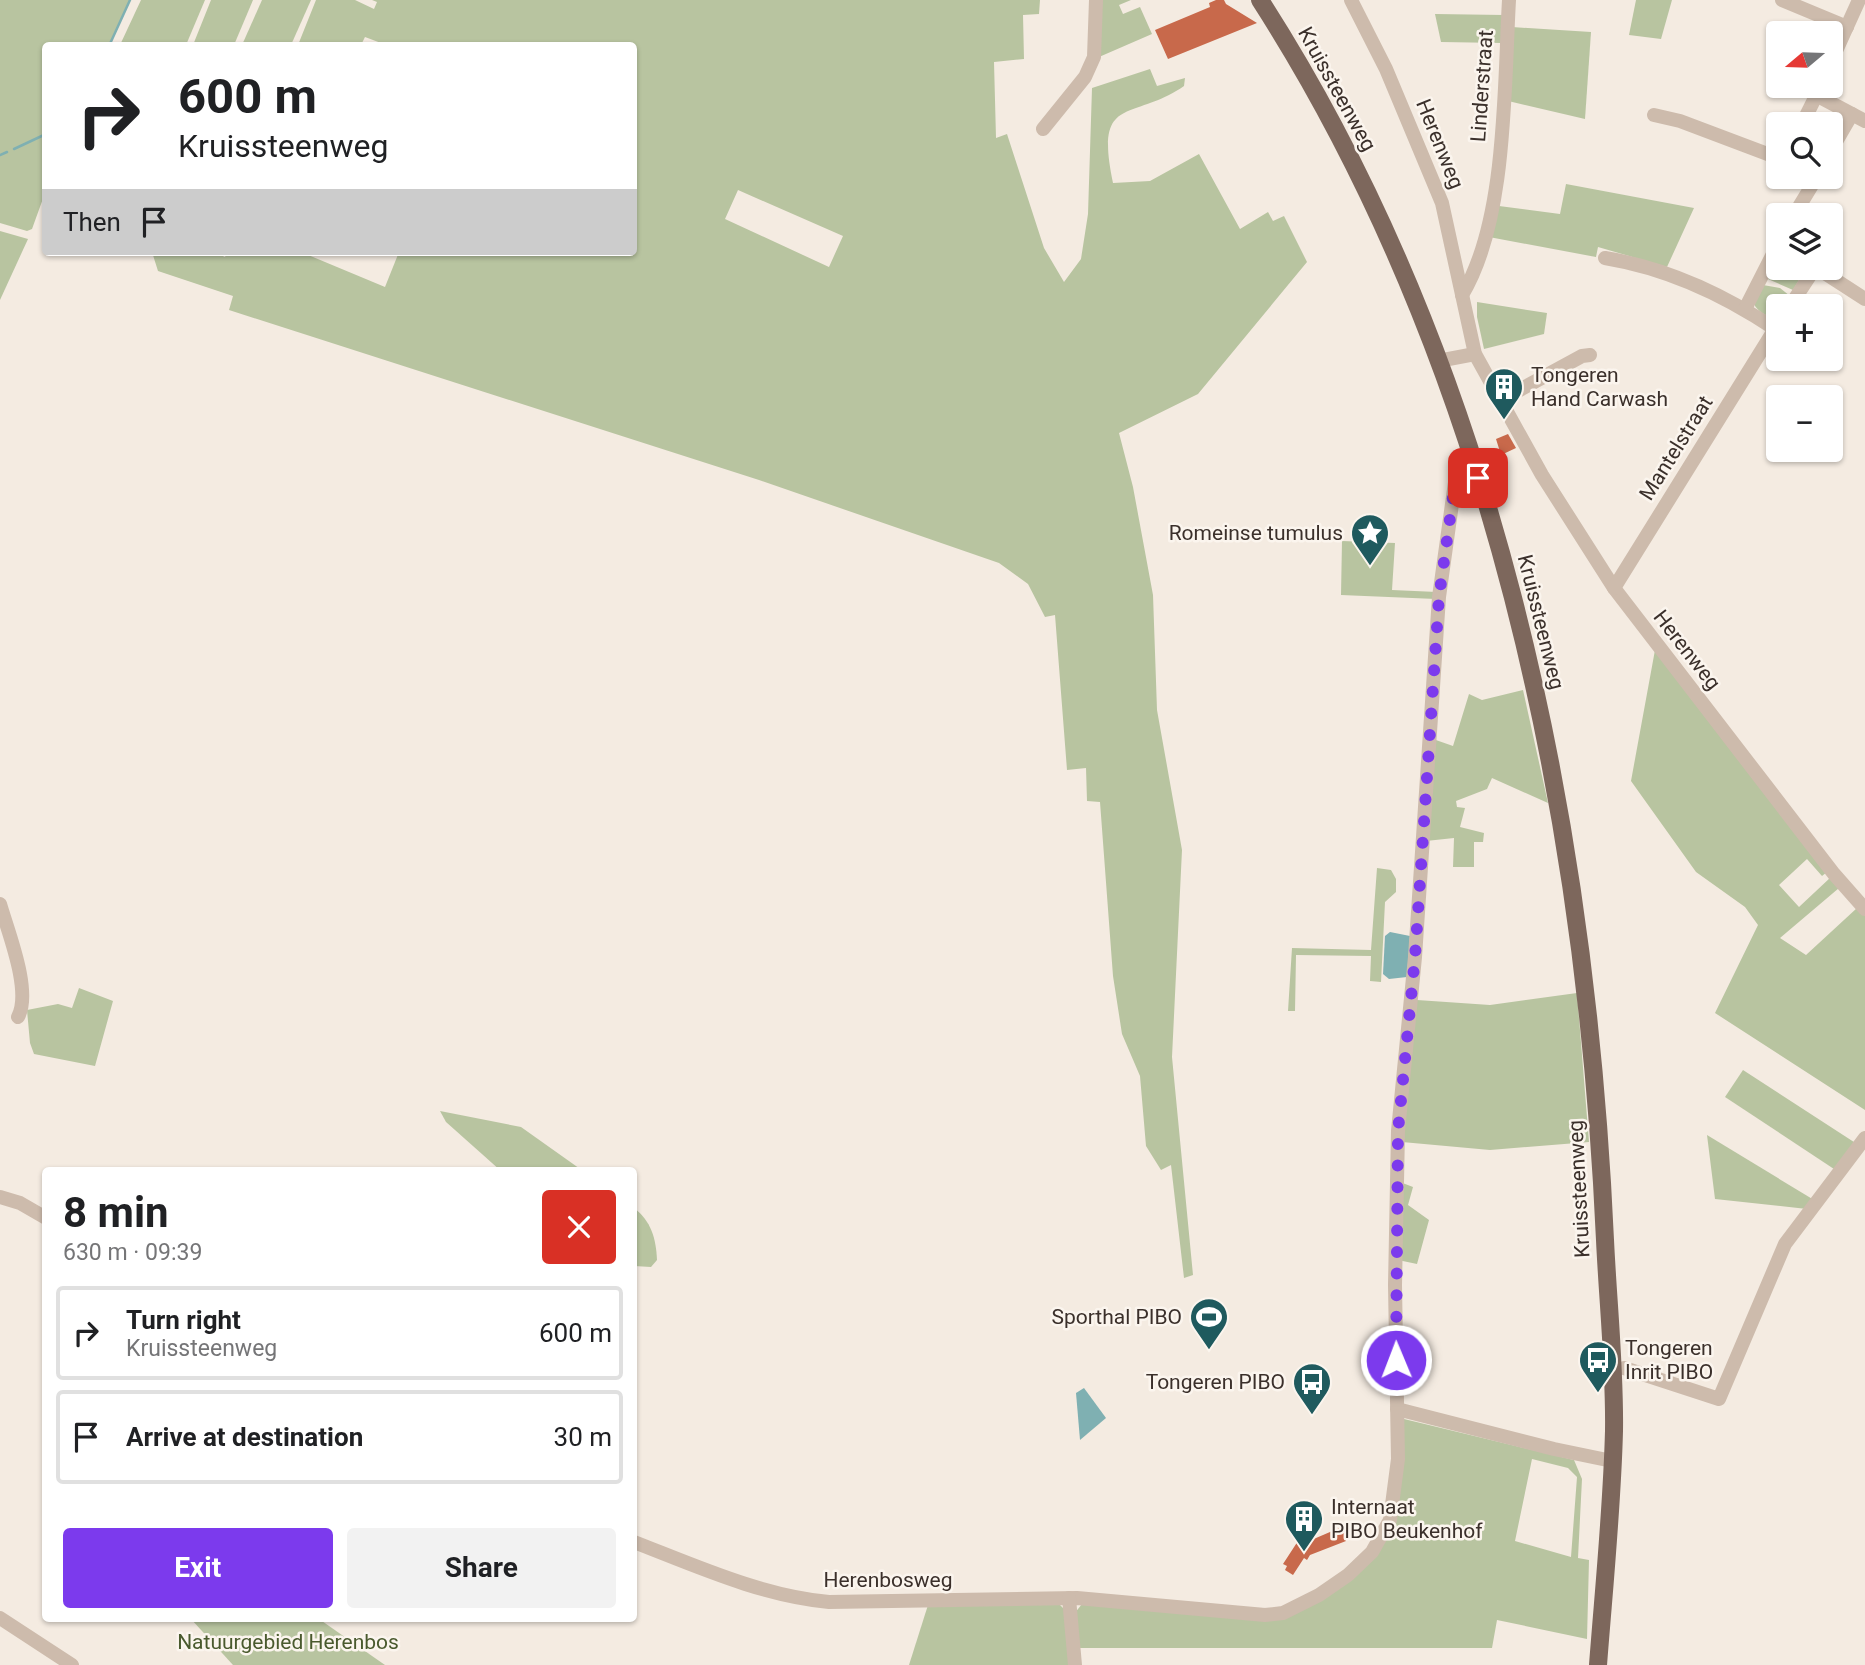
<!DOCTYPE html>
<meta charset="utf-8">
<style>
:root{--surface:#fff;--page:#f2f2f2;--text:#202124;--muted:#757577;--line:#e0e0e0;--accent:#7c3aed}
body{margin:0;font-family:Roboto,sans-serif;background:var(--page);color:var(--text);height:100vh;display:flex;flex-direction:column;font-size:26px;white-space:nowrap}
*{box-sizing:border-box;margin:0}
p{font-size:23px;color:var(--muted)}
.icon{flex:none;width:38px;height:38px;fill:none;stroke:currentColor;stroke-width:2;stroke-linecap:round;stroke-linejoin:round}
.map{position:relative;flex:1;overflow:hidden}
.drawer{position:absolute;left:42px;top:1167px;width:595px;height:455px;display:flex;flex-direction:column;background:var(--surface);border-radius:7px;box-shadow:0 2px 5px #0004}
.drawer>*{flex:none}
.top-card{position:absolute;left:42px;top:42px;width:595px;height:214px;border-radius:7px;box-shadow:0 2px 5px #0004;background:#fff;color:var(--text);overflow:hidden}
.needle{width:46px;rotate:251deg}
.tools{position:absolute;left:1766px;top:21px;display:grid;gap:14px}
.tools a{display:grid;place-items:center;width:77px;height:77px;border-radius:7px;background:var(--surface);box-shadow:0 2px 5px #0004;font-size:35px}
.pin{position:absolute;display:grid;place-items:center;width:60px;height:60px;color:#fff;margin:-30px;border-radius:14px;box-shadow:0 4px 10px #0006}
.me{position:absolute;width:77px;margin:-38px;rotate:359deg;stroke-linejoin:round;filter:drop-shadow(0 0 5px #0008)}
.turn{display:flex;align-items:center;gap:24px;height:147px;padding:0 21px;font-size:32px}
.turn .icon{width:91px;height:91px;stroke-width:2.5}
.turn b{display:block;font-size:49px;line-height:60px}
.then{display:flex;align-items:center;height:66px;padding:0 21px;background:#0003;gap:14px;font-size:26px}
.round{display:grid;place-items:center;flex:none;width:74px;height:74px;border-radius:7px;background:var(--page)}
.headline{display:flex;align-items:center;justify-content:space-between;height:119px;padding:0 21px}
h1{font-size:42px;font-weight:700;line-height:52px}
.cta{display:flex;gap:14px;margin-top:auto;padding:14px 21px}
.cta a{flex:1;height:80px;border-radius:7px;background:var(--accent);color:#fff;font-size:28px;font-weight:700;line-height:80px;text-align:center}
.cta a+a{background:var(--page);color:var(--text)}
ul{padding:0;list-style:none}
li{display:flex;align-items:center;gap:21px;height:94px;margin:0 14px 10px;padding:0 7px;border:4px solid var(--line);border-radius:7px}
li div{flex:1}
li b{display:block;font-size:26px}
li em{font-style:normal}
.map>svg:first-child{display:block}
</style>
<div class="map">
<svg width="1865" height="1665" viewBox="0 0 1865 1665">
<rect width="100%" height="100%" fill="#f4ebe1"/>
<g fill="#b8c4a0" fill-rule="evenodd">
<path d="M0,0H130L110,45L46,46L45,193L32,229L27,231L0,223Z"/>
<path d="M141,0H205L186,45H120Z"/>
<path d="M211,0H253L234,45H193Z"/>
<path d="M262,0H311L291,45H242Z"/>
<path d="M316,0H355L374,9L377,2L372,0H1040L1039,14L1023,15L1024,59L994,62L996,138L1007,134L1044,248L1064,282L1081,259L1088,214L1092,88L1150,69L1157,86L1185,78L1184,86C1132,122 1094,93 1113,183L1150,181L1199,154L1240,229L1268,212L1273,221L1284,216L1307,262L1198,394L1119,433L1133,487L1153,595L1157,710L1182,850L1172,1057L1193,1275L1184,1278L1171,1165L1161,1170L1146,1146L1140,1076L1122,1034L1113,976L1100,802L1087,801L1086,768L1067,770L1055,615L1045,617L1028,584L999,563L759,480L229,310L233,296L158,271L152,252H214L225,257L227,253L224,252H301L385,287L399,252H634V46H389L365,37L361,45H298ZM738,190L843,236L829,267L725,219Z"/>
<path d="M1099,0H1131L1119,5L1123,14L1140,7L1152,34L1099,57Z"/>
<path d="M1636,0H1672L1661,39L1629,35Z"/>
<path d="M1435,14L1504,15L1502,43L1441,42Z"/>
<path d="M1512,27L1591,32L1585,119L1504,100Z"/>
<path d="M1566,184L1694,208L1667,267L1598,247L1596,257L1489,237L1499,206L1560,214Z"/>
<path d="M0,231L28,239L0,300Z"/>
<path d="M1778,259V268H1802V275L1793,290L1768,279Z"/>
<path d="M1763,285L1780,288L1790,296L1783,306H1778V313C1769,319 1761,314 1755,306V300Z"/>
<path d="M1477,302L1547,313L1544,334L1484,349L1477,317Z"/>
<path d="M1342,541L1395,543L1392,590L1437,592L1436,599L1341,595Z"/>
<path d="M1655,650L1827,872L1822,876L1807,859L1779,885L1799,907L1831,877L1839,888L1780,938L1806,955L1857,908L1865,916V1110L1715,1013L1758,925L1745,907L1696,872L1631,781Z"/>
<path d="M1523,690L1548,803L1492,778L1487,789L1456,801L1457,807L1465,808L1460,827L1484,833L1483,842H1474V867H1453L1454,838L1426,841L1433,739L1453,746L1469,694L1482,700Z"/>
<path d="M1377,868L1391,870L1396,879V892L1385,902L1381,982L1370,981L1371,956L1296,955L1295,1011H1288L1292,948L1371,950Z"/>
<path d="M79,988L113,1001L95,1066L34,1054L30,1043L27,1010L58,1004L72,1008Z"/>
<path d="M1577,993L1589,1142L1490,1150L1402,1142L1417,1000L1490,1005Z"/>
<path d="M1743,1070L1857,1144L1837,1171L1725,1097Z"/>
<path d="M440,1111L521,1127L583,1171H501L446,1122Z"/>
<path d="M1707,1135L1814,1200L1807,1209L1715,1199Z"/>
<path d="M1400,1182L1413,1187L1408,1205L1429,1220L1417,1264L1398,1260Z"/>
<path d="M634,1208C651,1221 656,1238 657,1260L651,1267L634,1266Z"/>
<path d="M1404,1419L1574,1460L1582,1479L1578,1558L1589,1560L1587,1639L1497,1620L1492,1648H1077L1074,1614L1082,1604L1297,1611L1388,1536ZM1532,1459L1568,1468L1577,1477L1571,1557L1515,1541Z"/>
<path d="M1059,1604L1064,1609L1071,1665H909L928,1605Z"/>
<path d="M191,1619H319L385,1665H233Z"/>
</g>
<g fill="#7fb0b2">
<path d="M1390,932L1410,936L1407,977L1389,979L1383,974L1385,936Z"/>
<path d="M1084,1388L1106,1418L1080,1440L1076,1393Z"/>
</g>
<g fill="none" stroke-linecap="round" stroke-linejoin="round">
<g stroke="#7fb0b2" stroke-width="2.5">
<path d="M109,46L130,0"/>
<path d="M14,149L46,134"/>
<path d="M0,155L7,152"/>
</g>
</g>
<g fill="#c8694b">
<path d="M1216,0H1224L1226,4L1257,23L1168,59L1155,30L1210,7L1209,3Z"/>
<path d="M1508,434L1516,448L1501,455L1496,439Z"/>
<path d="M1344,1526L1348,1534L1344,1536L1346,1541L1310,1555L1307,1560L1304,1558L1293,1575L1285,1570L1287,1566L1283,1564L1298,1541L1302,1544Z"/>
</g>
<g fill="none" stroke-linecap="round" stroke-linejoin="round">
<g stroke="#cdbbac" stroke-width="14">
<path d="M1351,0L1386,69L1442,203L1475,354L1542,475L1614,588L1834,874L1865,909"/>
<path d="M1782,0L1847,27"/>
<path d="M1830,64L1859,0"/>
<path d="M1816,95L1865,121"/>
<path d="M1654,115L1680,121L1778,158"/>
<path d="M1802,124L1821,86"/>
<path d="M1043,129L1085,77L1094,57L1096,0"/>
<path d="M1830,152L1852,114"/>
<path d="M1794,215L1817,177"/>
<path d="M1605,258C1666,268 1723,294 1775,329"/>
<path d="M1817,268L1865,299"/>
<path d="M1462,295C1507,221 1504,86 1509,0"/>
<path d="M1790,306L1815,268"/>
<path d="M1745,309L1778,244"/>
<path d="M1438,361L1475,354"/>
<path d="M1501,400L1582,356L1590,355"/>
<path d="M1614,588L1778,324"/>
<path d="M0,904C8,932 32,991 18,1017"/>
<path d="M0,1197L20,1203L46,1218"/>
<path d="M1624,1368L1719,1399L1785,1244L1865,1138"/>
<path d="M1397,1409L1554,1449L1612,1461"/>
<path d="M634,1542C696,1566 762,1596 829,1602L1077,1598L1265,1615L1283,1613L1319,1595L1348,1575L1372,1552L1390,1520L1398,1459L1395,1285L1398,1131L1415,957L1439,597L1458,461L1471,454"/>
<path d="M1069,1598L1075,1665"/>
<path d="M0,1618L72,1665"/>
</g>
<path stroke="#7d675c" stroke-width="18" d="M1260,0C1493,362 1586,816 1605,1240C1608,1304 1615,1368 1614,1431C1612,1509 1604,1587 1598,1665"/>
</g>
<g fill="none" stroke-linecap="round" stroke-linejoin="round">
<path stroke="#7c3aed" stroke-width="12" stroke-dasharray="0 21.6" d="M1396,1360L1398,1131L1415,957L1439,597L1458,461L1471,454L1478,478"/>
</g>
<defs>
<symbol id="building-pin" viewBox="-11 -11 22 30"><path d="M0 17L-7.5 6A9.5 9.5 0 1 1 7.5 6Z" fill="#1f5a5e" stroke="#fbf5ee"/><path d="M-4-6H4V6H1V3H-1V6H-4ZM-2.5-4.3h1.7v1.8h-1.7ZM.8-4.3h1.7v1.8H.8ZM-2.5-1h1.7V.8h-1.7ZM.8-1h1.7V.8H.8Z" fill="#fff"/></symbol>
<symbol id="sight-pin" viewBox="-11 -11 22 30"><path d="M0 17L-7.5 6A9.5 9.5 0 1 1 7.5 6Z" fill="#1f5a5e" stroke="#fbf5ee"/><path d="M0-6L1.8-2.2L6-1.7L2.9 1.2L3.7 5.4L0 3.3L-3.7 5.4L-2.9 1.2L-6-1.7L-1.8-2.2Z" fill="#fff"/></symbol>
<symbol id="stadium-pin" viewBox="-11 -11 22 30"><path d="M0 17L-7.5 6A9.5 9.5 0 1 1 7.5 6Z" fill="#1f5a5e" stroke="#fbf5ee"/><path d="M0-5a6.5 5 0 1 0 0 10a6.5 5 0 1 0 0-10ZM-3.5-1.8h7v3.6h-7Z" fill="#fff"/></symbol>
<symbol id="bus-pin" viewBox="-11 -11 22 30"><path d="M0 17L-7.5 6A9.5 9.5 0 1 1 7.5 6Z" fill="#1f5a5e" stroke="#fbf5ee"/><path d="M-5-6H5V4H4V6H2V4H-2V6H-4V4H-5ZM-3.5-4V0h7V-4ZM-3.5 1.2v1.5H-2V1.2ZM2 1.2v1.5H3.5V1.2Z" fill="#fff"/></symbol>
</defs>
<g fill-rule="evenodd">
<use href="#building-pin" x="1482" y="365" width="44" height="60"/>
<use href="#sight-pin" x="1348" y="511" width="44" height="60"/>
<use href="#stadium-pin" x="1187" y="1295" width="44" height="60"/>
<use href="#bus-pin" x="1576" y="1338" width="44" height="60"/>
<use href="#bus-pin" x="1290" y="1360" width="44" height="60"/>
<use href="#building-pin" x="1282" y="1497" width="44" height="60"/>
</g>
<g text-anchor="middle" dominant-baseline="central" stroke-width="5" stroke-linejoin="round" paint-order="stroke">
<g font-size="21" fill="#3b302b" stroke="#fbf5ee">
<text transform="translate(1482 86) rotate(-86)">Linderstraat</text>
<text transform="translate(1337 89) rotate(61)">Kruissteenweg</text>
<text transform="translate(1440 144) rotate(68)">Herenweg</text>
<text transform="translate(1676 448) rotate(-58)">Mantelstraat</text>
<text transform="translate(1541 622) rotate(76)">Kruissteenweg</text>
<text transform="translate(1687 650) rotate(52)">Herenweg</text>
<text transform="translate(1579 1189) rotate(-93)">Kruissteenweg</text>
<text x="888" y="1580">Herenbosweg</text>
</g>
<g font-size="21" fill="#3b302b" stroke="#fbf5ee" text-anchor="start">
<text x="1531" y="375">Tongeren<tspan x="1531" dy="24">Hand Carwash</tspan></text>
<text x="1343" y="533" text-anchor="end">Romeinse tumulus</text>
<text x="1182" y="1317" text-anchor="end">Sporthal PIBO</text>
<text x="1625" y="1348">Tongeren<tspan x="1625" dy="24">Inrit PIBO</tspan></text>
<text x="1285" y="1382" text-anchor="end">Tongeren PIBO</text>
<text x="1331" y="1507">Internaat<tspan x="1331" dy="24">PIBO Beukenhof</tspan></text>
</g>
<g font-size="21" fill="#4a5a2e" stroke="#fbf5ee">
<text x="288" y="1642">Natuurgebied Herenbos</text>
</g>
</g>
</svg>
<div class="tools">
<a><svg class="needle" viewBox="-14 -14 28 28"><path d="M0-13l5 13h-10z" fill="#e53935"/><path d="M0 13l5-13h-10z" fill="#757577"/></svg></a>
<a><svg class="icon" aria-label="search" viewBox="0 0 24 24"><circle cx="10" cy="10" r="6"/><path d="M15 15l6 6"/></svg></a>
<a><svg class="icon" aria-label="layers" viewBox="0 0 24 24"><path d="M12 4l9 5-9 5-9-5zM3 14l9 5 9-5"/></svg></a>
<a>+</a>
<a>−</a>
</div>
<div class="pin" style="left:1478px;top:478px;background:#d93025"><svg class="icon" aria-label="arrive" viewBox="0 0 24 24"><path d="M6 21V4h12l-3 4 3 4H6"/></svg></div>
<svg class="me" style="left:1396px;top:1360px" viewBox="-20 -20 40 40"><circle r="17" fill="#7c3aed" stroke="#fff" stroke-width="3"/><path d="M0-11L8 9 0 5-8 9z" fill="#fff"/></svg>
<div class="top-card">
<div class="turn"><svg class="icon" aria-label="right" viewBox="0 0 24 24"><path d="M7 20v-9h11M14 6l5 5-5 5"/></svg><div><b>600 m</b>Kruissteenweg</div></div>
<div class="then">Then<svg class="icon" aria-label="arrive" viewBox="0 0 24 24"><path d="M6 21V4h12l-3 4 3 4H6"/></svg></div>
</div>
<section class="drawer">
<div class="headline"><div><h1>8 min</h1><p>630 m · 09:39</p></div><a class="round" style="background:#d93025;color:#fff"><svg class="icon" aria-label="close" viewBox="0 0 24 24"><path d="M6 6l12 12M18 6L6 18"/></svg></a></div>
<ul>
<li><svg class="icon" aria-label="right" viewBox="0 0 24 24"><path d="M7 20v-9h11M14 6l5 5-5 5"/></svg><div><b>Turn right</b><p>Kruissteenweg</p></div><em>600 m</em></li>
<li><svg class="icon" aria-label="arrive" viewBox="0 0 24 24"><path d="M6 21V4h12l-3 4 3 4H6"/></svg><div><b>Arrive at destination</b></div><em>30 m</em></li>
</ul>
<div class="cta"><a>Exit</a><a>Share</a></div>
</section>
</div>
